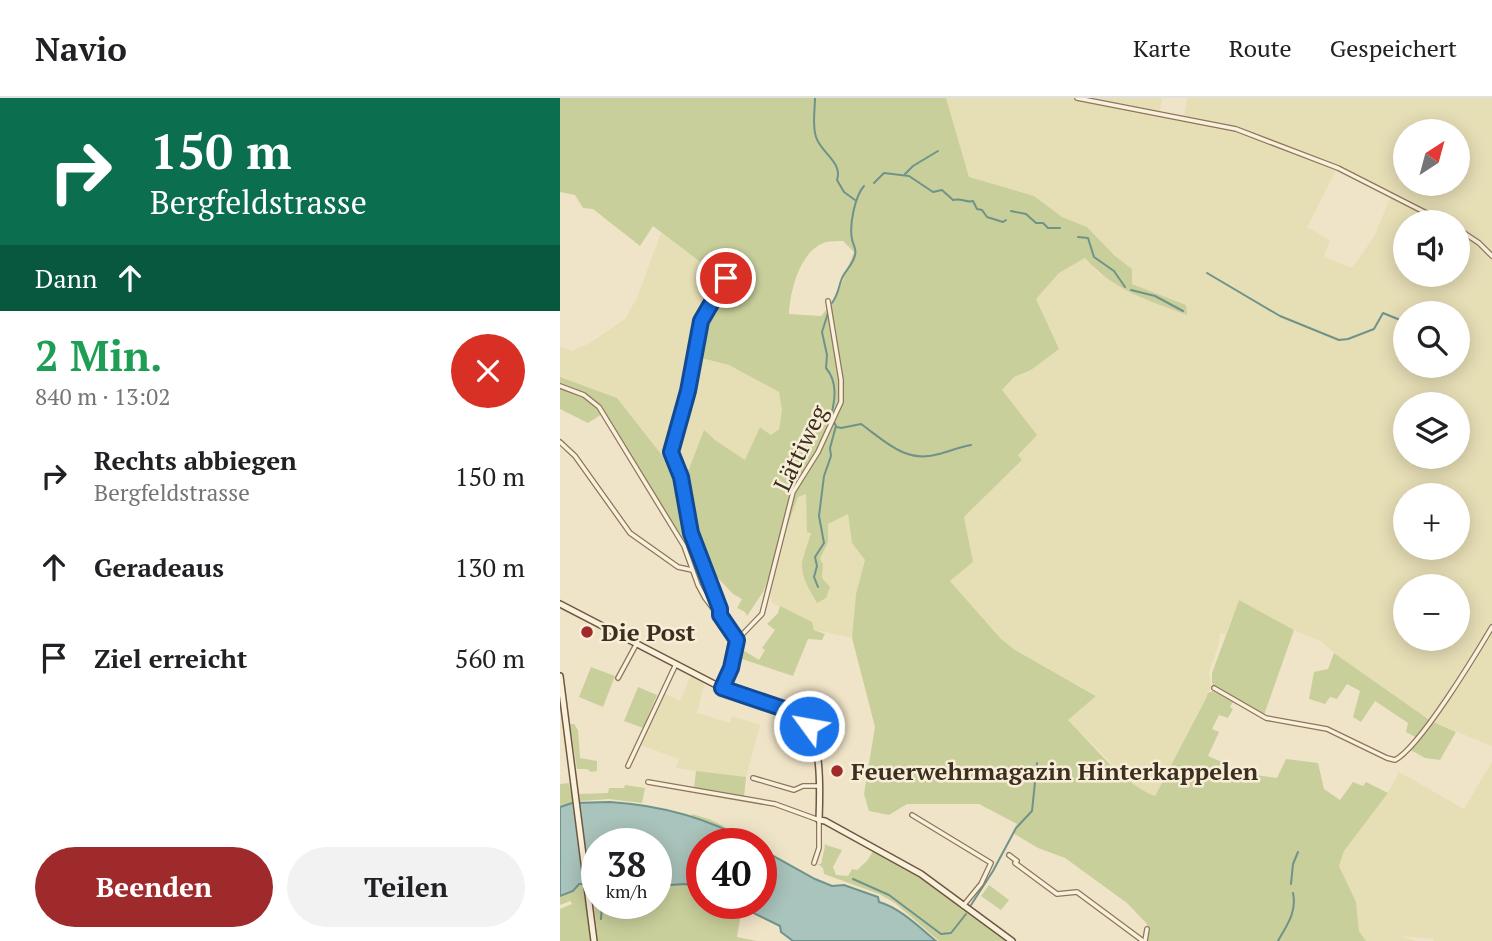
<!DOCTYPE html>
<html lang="de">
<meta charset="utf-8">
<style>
:root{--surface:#fff;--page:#f2f2f2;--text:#202124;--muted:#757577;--line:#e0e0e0;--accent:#9e2a2b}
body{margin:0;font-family:"PT Serif",serif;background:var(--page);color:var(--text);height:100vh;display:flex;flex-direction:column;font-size:26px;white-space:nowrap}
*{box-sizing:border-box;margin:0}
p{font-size:23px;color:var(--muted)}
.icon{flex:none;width:38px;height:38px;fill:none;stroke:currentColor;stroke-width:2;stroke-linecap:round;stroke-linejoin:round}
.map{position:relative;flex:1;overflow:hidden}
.sheet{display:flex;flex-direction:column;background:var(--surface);width:560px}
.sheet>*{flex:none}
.hud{background:#0b6e4f;color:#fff;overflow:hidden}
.needle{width:46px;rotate:36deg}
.controls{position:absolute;left:833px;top:21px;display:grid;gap:14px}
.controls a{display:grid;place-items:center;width:77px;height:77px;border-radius:50%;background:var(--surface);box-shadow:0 4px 18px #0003;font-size:35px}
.speed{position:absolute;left:21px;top:730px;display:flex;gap:14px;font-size:35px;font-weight:700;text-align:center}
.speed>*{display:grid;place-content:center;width:91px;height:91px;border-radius:50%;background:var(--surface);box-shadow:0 4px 18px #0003;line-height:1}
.speed small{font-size:18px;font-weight:400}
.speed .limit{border:10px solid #d22;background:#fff;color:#111}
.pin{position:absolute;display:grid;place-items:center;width:60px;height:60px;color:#fff;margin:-30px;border:4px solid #fff;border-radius:50%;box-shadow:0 2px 7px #0007}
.me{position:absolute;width:77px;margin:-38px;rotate:302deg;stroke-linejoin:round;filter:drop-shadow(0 0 5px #0008)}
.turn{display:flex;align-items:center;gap:24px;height:147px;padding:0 35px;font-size:32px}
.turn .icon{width:91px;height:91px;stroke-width:2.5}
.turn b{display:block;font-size:49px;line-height:60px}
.then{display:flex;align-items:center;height:66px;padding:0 35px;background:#0003;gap:14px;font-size:26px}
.round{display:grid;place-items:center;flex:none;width:74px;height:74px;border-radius:37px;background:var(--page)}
.head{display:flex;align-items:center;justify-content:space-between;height:119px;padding:0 35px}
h1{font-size:42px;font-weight:700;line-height:52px;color:#1e9e55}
.primary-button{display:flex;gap:14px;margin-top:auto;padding:14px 35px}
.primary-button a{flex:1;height:80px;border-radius:42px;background:var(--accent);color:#fff;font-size:28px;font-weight:700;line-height:80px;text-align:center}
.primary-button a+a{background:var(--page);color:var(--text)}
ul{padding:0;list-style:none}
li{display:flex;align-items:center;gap:21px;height:91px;padding:0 35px}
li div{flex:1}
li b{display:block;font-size:26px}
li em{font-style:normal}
header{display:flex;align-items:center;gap:42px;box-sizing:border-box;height:98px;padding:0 35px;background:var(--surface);border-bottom:2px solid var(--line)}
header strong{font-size:33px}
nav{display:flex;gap:38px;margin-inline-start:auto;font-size:24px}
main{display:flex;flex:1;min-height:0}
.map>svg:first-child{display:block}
</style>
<header>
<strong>Navio</strong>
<nav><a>Karte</a><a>Route</a><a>Gespeichert</a></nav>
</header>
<main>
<section class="sheet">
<div class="hud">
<div class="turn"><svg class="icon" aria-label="right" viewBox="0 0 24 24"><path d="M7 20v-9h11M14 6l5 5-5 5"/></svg><div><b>150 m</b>Bergfeldstrasse</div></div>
<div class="then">Dann<svg class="icon" aria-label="ahead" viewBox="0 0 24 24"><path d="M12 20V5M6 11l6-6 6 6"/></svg></div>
</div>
<div class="head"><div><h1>2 Min.</h1><p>840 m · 13:02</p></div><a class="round" style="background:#d93025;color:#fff"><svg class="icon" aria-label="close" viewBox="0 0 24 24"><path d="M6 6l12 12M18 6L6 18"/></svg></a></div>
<ul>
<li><svg class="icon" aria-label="right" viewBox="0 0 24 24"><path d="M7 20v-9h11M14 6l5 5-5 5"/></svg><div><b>Rechts abbiegen</b><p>Bergfeldstrasse</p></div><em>150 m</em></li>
<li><svg class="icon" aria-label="ahead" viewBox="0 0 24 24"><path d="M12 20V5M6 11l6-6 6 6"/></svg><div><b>Geradeaus</b></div><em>130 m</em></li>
<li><svg class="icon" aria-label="arrive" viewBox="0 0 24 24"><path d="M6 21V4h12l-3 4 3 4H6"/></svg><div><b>Ziel erreicht</b></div><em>560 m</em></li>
</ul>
<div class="primary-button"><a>Beenden</a><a>Teilen</a></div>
</section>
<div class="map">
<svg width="932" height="843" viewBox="0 0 932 843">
<rect width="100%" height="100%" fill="#f0e4c8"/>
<g fill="#e6deb5" fill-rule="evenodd">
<path d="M386,0H602L600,14L624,19L627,0H932V526L896,584L869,621L774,555L762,544L734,532L679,502L665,537L660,535L659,546L649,574L651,589L648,595L595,698L581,692L565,679L508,622L536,597L455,552L441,541L390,483L413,464L404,419L462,363L457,357L442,292L454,279L471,272L498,251L476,201L499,175L525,160L539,176L626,207L572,186V171L555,158L527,129L502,119L473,98L409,79ZM845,33H898V86H845ZM777,71L831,98L814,139L792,170L764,159L770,142L747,129ZM845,124H898V177H845ZM845,215H898V268H845ZM845,306H898V359H845ZM845,397H898V450H845ZM845,488H898V541H845Z"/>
<path d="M101,135L161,180L133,258L169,267L219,294L222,312L219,331L211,337L201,329L185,362L155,342L128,371L116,375L57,300L0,279V248L12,253L30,245L65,221L77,200Z"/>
<path d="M247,396V433L251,434L249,447L243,458L242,473L257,505L265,484L262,480L263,466L260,461L268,443V426L288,416L292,445L305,462L296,496L292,540L254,532L251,524L211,504L212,499L203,494L238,399Z"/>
<path d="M932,532V648L871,623Z"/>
<path d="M131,577L145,584L137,615L170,625L172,618L200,627L186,679L167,678L116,670L119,661L80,647L104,595L120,603Z"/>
<path d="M932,664V843H874L873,841L841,838L856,843H806L799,833L796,804L779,768L784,753L828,695L839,674L904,711Z"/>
</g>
<g fill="#c9cf9b" fill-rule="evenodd">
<path d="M0,0H386L409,79L474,98L502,119L527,129L555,158L572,171V186L626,207L627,217C588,202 554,193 525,160L499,175L476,201L499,251L471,272L454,279L442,292L477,337L458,357L462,362L404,419L413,464L390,483L441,541L455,552L536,598L508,622C533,647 563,686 595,698L645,602L648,595L653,593L673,604L670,609L673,611L668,620L659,617L652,631L659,634L648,658L662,664L655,674L671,683L673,678L685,682L695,677L717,680L726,661L758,665L764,691L780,702L793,684L803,688L806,684L828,695L784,753L779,768L796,804L799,833L806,843H588L587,826L567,805L505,760L478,750L453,735L457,726L419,706H347L329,717L309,713L304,696L315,629L292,540L296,496L305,462L292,445L288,416L268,426V444L260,461L263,466L262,480L270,489L266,500L257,505C249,490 237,475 244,457C246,449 249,443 251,435L247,434L246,396L238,399L203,494L187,518L185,514L177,510L182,501L173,496L155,477L142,476L137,463H133L45,314L28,325L0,311V279L57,300L116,375L129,371L144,332L155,342L185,362L200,329L211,337L219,331L222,312L219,294L169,267L133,258L161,180L93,128L80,148L33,111L23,110L15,97L0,94ZM283,143L294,154L275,202L261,218L229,216C230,193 240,152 266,144C271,143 278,143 283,143Z"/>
<path d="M679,502L734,532L704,617L656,590L652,585V575Z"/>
<path d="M220,508L252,524L254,532L265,536L262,542L248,541L233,578L176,559L178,549L199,562L205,552L202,550L215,532L207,526L218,515Z"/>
<path d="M774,555L871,623L896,634L880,662L865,660L849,651L857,640L846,634L848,625L815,603L801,624L793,619L800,593L787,586L777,601L770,599L765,606L749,601L754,574L768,571Z"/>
<path d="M31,569L55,578L43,609L19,599Z"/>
<path d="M78,589L97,597L83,630L64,623Z"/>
<path d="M10,626H14L18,632L20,660L37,663V673L31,674L27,671H17Z"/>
<path d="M136,673L186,679L184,699L134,690Z"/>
<path d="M9,685L13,705C54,704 91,707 131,719L132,716L149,721L197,745L142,746V805H157L181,815L177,839L197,843H38L32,786H23L30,843H0V811L12,806L10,803L0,807V686ZM37,746H96V805H37Z"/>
<path d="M65,687L85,690L82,705L49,701L20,703L19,696L48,695L49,690H64Z"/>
<path d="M263,746L282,752L273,769L276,777L288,778L292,771L297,772L307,763L314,752L358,777L448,843H379L335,805L319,796L264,776L263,770L258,766H261L265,748Z"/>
<path d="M429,787L449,802L441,812L421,798Z"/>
</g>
<g fill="#a9c4bc" stroke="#6f938a" stroke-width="2">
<path d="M50,704C99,707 148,720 192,745L142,746V790L125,786L96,788V746H37V786H19L13,793L0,798V709L12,705Z"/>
<path d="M201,751L255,781L272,788L284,787L318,799L319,804C340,810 358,828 376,843H233L221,834L220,828L173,805H201Z"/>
</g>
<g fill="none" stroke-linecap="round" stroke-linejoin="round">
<g stroke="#6f938a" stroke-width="2">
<path d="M255,0C255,13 252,26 256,39C261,55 283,64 277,82L284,94L295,102"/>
<path d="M345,76L353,68L378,53"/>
<path d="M314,85L324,75L349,78L373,94L382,92L393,102C402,100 406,105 413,103L417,111L422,112L427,119L443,124L446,122"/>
<path d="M451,113L466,116L476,125H483L488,130H500"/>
<path d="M518,139L528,140L534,159L554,173L565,189"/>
<path d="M647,175L720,218L779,242L788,241L814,231L823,215L845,224"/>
<path d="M571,192L595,198L623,213"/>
<path d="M272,205C279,195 278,190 282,180C286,171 293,167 295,157C297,150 293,148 292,141C289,127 295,98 304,88"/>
<path d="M898,246L901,248"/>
<path d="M277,329L281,330L301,326C326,344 346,366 379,356C390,353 400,349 411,347"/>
<path d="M258,489L254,479L257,468L255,459L264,445L259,418L264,378L271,358L270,350L276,328L271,318C275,302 278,284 266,270L267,257L262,234L268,215"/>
<path d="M293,781L329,797L381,836L391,835L406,816"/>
<path d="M731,786L733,766L738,754"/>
<path d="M411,807L433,773L456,730L472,713L477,665"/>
<path d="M41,821L42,805"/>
<path d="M718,843C727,827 737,814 733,795"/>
</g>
<defs>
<g id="street">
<path d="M517,0L676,31L778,70L884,124"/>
<path d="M898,131L919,145L932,158"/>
<path d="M0,288L24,297L39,309L124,448L138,487L145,500L177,542L171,570L162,590"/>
<path d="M0,344L15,358L70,435L118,469L132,472"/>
<path d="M160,516L131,435L121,379L111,354L128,293L141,223L166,180"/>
<path d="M177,542L202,516L233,394L258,354L281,304V282L268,203"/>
<path d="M58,580L77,545"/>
<path d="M654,590L706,620L767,631L827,660L835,662C860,649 916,556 932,529"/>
<path d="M68,668L116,566"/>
<path d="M193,680L234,692L243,688H258"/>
<path d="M88,684L215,706L259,722V750L254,765"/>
<path d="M352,717L431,765L421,786L403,808"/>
<path d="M449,757L457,763L455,765L497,796L517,794L583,843"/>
<path d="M585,843L587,831"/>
</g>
<g id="secondary">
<path d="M0,506L162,590L240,618C263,638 260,693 259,722L265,723L361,776L452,843"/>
<path d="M0,578L34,843"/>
</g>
</defs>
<use href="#street" stroke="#8d765c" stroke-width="6"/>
<use href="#secondary" stroke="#6f573f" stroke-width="8"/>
<use href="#street" stroke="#faf1dc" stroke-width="3.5"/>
<use href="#secondary" stroke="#faf1dc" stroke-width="5"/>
</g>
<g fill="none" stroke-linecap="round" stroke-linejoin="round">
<defs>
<path id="route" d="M166,180L141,223L128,293L111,354L121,379L131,435L160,511V517L177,542L171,570L162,590L230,613L240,618L249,628"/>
</defs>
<use href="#route" stroke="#114b97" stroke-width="18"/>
<use href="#route" stroke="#1a73e8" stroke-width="12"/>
</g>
<g fill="#9e2a2b" stroke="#f7eed8" stroke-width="2.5">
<circle cx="27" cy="534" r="7"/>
<circle cx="277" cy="673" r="7"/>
</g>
<g text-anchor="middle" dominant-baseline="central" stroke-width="5" stroke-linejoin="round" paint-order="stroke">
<g font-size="24" fill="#3d2e20" stroke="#f7eed8">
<text transform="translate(240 350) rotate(-64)">Lättiweg</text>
</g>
<g font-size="24" font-weight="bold" fill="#3d2e20" stroke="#f7eed8" text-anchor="start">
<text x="41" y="534">Die Post</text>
<text x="291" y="673">Feuerwehrmagazin Hinterkappelen</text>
</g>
</g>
</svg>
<div class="controls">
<a><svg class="needle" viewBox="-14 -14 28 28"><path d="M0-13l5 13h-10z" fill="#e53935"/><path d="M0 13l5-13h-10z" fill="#757577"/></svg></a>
<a><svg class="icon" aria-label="sound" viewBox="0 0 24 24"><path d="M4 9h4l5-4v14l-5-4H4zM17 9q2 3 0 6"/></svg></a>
<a><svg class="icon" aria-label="search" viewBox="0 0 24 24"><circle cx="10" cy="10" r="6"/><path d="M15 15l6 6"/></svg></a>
<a><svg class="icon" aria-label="layers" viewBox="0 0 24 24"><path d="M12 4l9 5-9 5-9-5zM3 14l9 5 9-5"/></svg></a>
<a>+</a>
<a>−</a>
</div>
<div class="speed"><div>38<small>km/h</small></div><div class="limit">40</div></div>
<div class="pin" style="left:166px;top:180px;background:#d93025"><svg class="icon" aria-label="arrive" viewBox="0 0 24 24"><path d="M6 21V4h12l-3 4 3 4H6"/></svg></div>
<svg class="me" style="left:249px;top:628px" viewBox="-20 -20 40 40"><circle r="17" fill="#1a73e8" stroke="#fff" stroke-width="3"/><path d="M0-11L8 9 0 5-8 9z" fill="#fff"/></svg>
</div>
</main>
